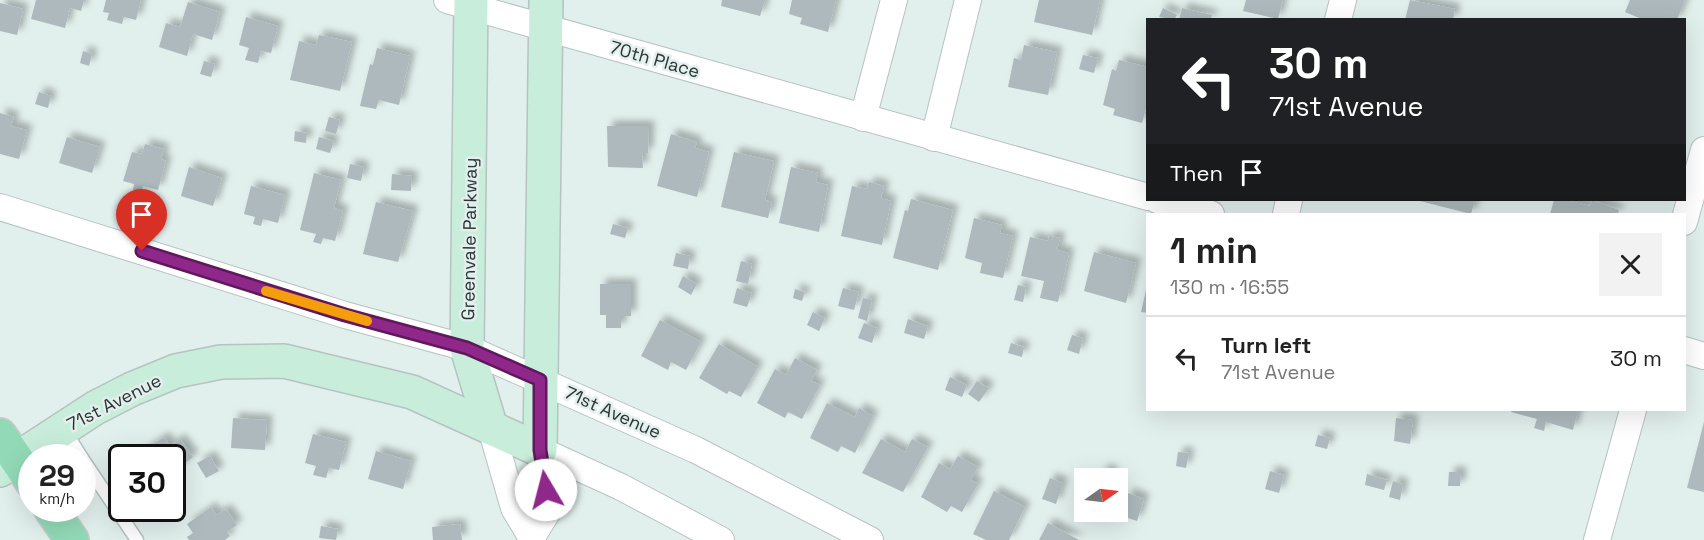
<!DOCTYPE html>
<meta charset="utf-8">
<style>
:root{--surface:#fff;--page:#f2f2f2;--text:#222;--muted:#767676;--line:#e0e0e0}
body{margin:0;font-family:"Space Grotesk",sans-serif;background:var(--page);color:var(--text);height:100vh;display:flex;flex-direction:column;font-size:22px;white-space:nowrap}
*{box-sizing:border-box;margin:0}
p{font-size:20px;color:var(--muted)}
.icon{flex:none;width:33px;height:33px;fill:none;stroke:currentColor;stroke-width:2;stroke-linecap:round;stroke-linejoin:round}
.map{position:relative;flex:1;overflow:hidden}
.sheet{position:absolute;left:1146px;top:213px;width:540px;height:198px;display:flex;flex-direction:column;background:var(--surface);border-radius:0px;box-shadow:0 6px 24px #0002}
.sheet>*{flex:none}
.hud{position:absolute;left:1146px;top:18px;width:540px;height:183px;border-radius:0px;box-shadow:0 6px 24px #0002;background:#202124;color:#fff;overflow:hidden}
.needle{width:39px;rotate:76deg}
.tools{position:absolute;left:1074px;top:468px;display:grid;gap:12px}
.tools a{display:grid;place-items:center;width:54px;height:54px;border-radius:0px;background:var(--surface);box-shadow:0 6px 24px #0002;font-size:30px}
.speed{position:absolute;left:18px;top:444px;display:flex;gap:12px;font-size:30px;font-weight:700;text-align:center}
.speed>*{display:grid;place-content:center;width:78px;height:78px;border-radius:50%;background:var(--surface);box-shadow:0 6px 24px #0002;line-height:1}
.speed small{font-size:15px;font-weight:400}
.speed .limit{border:3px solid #111;border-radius:9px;background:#fff;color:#111}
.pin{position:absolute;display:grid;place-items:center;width:51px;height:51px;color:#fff;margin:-62px -26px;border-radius:50% 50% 50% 0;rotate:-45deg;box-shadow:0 0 6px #0007}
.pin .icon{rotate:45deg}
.me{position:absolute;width:66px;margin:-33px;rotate:352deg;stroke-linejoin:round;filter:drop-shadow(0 0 4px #0008)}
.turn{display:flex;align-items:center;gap:21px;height:126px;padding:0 24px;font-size:27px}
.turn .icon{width:78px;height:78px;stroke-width:2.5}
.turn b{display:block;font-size:42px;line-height:51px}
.then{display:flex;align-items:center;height:57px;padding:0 24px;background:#0003;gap:12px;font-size:22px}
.round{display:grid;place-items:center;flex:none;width:63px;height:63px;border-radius:0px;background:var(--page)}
.head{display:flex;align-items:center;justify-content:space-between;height:102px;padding:0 24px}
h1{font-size:36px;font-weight:700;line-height:45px}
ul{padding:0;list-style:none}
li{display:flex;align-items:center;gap:18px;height:84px;padding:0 24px;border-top:2px solid var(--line)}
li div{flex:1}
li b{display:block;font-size:22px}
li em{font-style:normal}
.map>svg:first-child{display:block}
</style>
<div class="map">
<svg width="1704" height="540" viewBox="0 0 1704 540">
<defs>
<filter id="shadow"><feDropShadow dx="5.5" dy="-5.5" stdDeviation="3" flood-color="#0004"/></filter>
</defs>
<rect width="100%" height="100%" fill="#e1efed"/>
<g fill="#adb9bd" filter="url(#shadow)">
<path d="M36,0H84L81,11L70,8L65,28L31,19Z"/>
<path d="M106,0H141L136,20L124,17L122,24L107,20L109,13L103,12Z"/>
<path d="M722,0H765L760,16L721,6Z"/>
<path d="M792,0H836L828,32L800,24L802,18L789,14Z"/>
<path d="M1039,0H1100L1092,35L1034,22Z"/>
<path d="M1246,0H1283L1278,19L1243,11Z"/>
<path d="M1410,0L1455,9L1453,20H1405Z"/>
<path d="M1630,0H1685L1677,20H1644L1625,12Z"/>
<path d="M188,2L220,12L212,40L193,34L187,56L159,47L166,23L180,27Z"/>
<path d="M0,3L23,9L17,35L0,31Z"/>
<path d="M1163,8L1177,15L1174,20L1159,17Z"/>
<path d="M1182,8L1212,15L1211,20H1179Z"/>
<path d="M246,17L278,26L271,53L261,51L258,63L245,60L249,48L239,45Z"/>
<path d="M319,35L352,42L340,91L290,80L299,41L316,45Z"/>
<path d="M1024,45L1057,52L1048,95L1008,87L1014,58L1021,60Z"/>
<path d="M377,48L410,56L399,105L379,100L376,109L360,106L370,64L373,65Z"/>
<path d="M83,51L92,54L89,66L80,63Z"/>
<path d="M1083,55L1098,58L1094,73L1079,69Z"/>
<path d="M1119,60L1148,67V101L1142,123L1113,115L1115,109L1103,105L1112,69L1116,71Z"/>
<path d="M204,61L215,64L211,77L200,74Z"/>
<path d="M39,92L51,96L48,108L35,104Z"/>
<path d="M0,113L14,117L11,126L27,130L19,159L0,154Z"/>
<path d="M329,117L340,120L336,134L325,131Z"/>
<path d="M607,126H649L648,153H642L643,168L608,167Z"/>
<path d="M295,131L307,133L306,143L294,141Z"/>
<path d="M671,134L697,142L695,148L709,152L697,197L657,186Z"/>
<path d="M67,137L100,147L92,173L59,163Z"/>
<path d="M319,137L334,141L330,153L316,149Z"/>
<path d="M145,144L164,149L161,159L166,161L158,190L143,186L141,193L133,190L134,184L123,181L132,152L142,154Z"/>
<path d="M734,152L774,161L765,200L772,202L768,218L721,207Z"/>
<path d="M350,164L364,167L361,181L347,178Z"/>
<path d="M189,167L222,178L213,206L181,196Z"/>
<path d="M791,167L818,173L816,182L828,185L819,232L779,223Z"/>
<path d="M314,173L341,180L334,208L343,211L335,241L323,238L321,244L313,242L316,234L300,230Z"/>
<path d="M392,174L412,176L411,191L391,190Z"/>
<path d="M869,182L884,186L881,198L891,201L882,245L841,236L852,186L867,189Z"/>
<path d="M251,186L285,195L278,223L263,219L261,226L253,224L255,217L244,214Z"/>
<path d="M911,199L953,210L938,270L893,258L905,210L908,211Z"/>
<path d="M1416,200H1475L1471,214Z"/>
<path d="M1554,200H1566L1590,206L1592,200L1619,210L1618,214H1550Z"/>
<path d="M376,202L413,211L398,262L363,254Z"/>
<path d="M974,218L1002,225L1000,233L1013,236L1003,278L980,273L982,263L965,258Z"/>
<path d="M613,224L628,228L625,238L610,234Z"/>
<path d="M1049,236L1060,238L1057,250L1069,253L1058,302L1040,298L1044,281L1021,276L1030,237L1048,241Z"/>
<path d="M1094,252L1136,263L1126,303L1084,291Z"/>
<path d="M676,253L690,256L688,269L673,266Z"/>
<path d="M741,261L752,264L748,284L736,281Z"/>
<path d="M683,276L697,284L691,295L678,287Z"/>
<path d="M600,284H631V316H621V328H606V315H600Z"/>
<path d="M1018,285L1026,287L1023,302L1014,300Z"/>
<path d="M1147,286H1148V313L1141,312Z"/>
<path d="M737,288L752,293L747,307L733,303Z"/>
<path d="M843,288L859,292L854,310L838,306Z"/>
<path d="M795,289L805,292L802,301L793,298Z"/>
<path d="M863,298L872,300L867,321L858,318Z"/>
<path d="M813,312L825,318L819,331L807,325Z"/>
<path d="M908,319L928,326L924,339L904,333Z"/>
<path d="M660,320L701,342L686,370L671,362L668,370L641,356Z"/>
<path d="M864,323L877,328L872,343L858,338Z"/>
<path d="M1072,335L1083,338L1079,354L1067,350Z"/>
<path d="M1011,343L1024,347L1022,357L1008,353Z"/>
<path d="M719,344L758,367L741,397L729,391L727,394L699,378Z"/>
<path d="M795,358L817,370L811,381L820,385L802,419L788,412L785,418L757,403L775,369L786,375Z"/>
<path d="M950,377L967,385L962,397L945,390Z"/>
<path d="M977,381L989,388L979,402L968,394Z"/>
<path d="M827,403L855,417L859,408L873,416L855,453L841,446L838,452L810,438Z"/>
<path d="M1512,410H1578L1573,430L1546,422L1544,431L1534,428L1537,419L1511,412Z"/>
<path d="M233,418L267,420L265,450L231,448Z"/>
<path d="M1396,418L1413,420L1410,444L1394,441Z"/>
<path d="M1704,422V492L1687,488Z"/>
<path d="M313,434L346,442L339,470L329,468L326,478L313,475L316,466L305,463Z"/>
<path d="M1318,435L1330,438L1327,449L1315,446Z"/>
<path d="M164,437L170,446L180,439L193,457L172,474V458H142L139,454Z"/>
<path d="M881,439L905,452L912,439L928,447L903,492L862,473Z"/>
<path d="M376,451L411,461L403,489L368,479Z"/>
<path d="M1178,452L1189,453L1186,468L1176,466Z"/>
<path d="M210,456L219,471L206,478L197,463Z"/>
<path d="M958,456L978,467L971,480L978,484L962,512L951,506L947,512L921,497L939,463L950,469Z"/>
<path d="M1103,469L1113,472L1111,478H1100Z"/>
<path d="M1270,471L1284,475L1279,493L1265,489Z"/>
<path d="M1449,472H1461L1460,486H1448Z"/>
<path d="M1367,474L1387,480L1384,490L1365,485Z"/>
<path d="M1050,478L1063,483L1056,504L1042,499Z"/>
<path d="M1393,481L1403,484L1400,500L1389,497Z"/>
<path d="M994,491L1025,507L1009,540H986L973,534Z"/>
<path d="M1128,493L1144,499L1137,521L1121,516Z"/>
<path d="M211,507L216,515L226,509L237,525L227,532L230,536L225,540H189L187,537L193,533L187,524Z"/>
<path d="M1082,512H1101L1100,517Z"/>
<path d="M1048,523L1079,540H1039Z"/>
<path d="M460,524L462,540H433L432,527Z"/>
<path d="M321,526L338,529L336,540L319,538Z"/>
</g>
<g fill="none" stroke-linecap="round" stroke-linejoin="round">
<defs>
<g id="lane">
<path d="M65,431L82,458"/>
<path d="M82,458L137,540"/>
</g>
<g id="street">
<path d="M447,0L1148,197"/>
<path d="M1338,20L1343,0"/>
<path d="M863,118L894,0"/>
<path d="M934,138L968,0"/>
<path d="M1157,200L1211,214"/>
<path d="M0,207L345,315L467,348L696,450L870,540"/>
<path d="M1286,214L1289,200"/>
<path d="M1684,222L1704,150"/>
<path d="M1684,350L1704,356"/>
<path d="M491,428L514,508L533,540"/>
<path d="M540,450L621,487L721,540"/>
<path d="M532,537L548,511L540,450"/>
<path d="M1597,540L1633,410"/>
</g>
<g id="secondary">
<path d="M471,0L467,348L491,428"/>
<path d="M0,470L95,408L132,389L176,371L221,362L284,361L412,392L540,450L546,0"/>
</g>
<g id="primary">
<path d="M0,435L32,482"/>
<path d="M50,508L72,540"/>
</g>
</defs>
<use href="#lane" stroke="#b6c3c1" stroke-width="15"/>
<use href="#street" stroke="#b6c3c1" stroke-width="28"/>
<use href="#secondary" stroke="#b6c3c1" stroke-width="36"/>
<use href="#primary" stroke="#c8caca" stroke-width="36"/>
<use href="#lane" stroke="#fff" stroke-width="12"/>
<use href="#street" stroke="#fff" stroke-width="26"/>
<use href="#secondary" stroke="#c9eddb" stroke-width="33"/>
<use href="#primary" stroke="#92dab7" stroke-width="33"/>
</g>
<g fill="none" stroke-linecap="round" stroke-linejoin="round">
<defs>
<path id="route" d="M142,251L345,315L467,348L540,380V450L546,490"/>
</defs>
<use href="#route" stroke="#5e195a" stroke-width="15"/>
<use href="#route" stroke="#90278b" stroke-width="10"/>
<path stroke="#f59e0b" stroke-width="10" d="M266,291L367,321"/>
</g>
<g text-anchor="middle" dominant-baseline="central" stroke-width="5" stroke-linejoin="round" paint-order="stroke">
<g font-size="18" fill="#2d3332" stroke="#e1efed">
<text transform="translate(655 59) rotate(16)">70th Place</text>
<text transform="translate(469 239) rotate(-89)">Greenvale Parkway</text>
<text transform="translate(114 402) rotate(-27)">71st Avenue</text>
<text transform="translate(613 412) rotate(24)">71st Avenue</text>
</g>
</g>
</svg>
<div class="tools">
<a><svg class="needle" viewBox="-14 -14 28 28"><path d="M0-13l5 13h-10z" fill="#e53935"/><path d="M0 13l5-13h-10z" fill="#767676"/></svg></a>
</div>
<div class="speed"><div>29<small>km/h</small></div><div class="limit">30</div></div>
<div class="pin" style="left:142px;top:251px;background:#d93025"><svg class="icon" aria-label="arrive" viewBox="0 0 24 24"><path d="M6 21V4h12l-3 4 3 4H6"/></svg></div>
<svg class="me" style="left:546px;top:490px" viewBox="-20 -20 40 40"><circle r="19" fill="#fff"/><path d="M0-13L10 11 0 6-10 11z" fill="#90278b"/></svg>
<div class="hud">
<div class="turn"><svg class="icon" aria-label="left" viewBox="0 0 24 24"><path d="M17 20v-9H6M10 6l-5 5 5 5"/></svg><div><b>30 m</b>71st Avenue</div></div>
<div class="then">Then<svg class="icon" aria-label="arrive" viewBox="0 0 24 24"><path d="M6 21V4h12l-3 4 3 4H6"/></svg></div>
</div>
<section class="sheet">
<div class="head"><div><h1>1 min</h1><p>130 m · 16:55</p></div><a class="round"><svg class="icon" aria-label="close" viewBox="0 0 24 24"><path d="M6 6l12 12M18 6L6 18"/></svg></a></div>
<ul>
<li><svg class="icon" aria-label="left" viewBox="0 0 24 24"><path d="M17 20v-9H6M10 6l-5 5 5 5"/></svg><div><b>Turn left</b><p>71st Avenue</p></div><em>30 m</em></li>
</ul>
</section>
</div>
